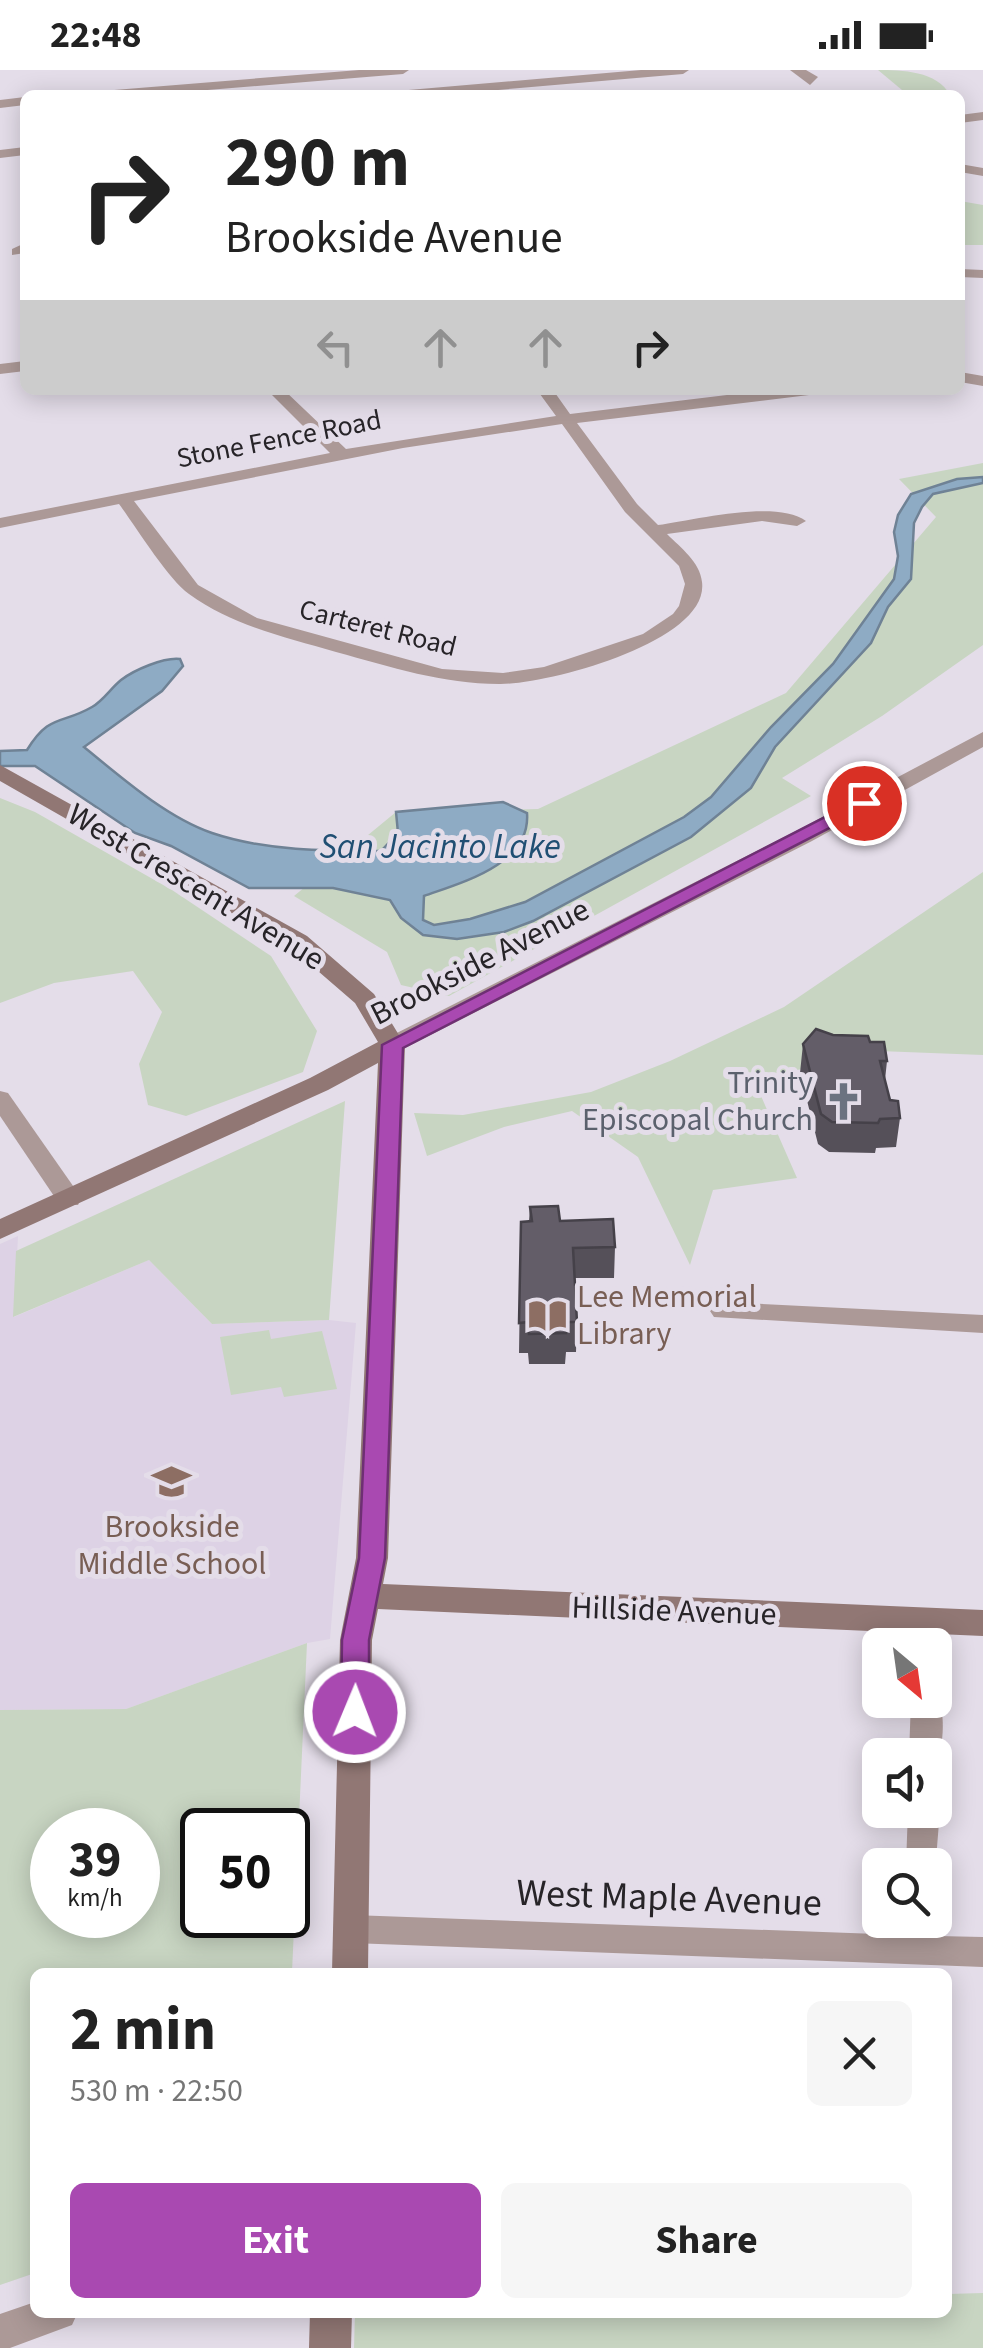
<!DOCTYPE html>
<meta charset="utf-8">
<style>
:root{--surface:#fff;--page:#f6f6f6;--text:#222;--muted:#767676;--accent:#a949b1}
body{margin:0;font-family:"Source Sans 3",sans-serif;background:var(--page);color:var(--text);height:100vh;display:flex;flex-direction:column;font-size:38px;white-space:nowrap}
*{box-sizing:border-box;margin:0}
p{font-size:32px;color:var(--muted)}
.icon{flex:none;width:55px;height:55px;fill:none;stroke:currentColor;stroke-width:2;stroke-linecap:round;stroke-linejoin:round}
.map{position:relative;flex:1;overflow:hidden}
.drawer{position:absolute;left:30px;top:1898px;width:922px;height:350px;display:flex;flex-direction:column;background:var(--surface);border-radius:15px;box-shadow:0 5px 25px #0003}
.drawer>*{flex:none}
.hud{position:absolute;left:20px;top:20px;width:945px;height:305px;border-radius:15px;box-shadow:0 5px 25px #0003;background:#fff;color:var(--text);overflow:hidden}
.needle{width:65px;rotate:151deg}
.fabs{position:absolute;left:862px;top:1558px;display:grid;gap:20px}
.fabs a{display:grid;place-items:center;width:90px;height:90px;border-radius:15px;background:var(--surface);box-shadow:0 5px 25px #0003;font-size:50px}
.speed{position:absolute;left:30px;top:1738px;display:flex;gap:20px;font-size:50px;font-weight:700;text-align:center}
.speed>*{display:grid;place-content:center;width:130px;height:130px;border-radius:50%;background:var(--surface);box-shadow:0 5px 25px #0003;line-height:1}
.speed small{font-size:25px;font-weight:400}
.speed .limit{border:5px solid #111;border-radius:15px;background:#fff;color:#111}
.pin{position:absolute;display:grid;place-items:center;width:85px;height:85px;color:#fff;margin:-42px;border:5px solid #fff;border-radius:50%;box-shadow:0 2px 10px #0007}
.me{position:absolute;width:110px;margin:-55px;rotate:1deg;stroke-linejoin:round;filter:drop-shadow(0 0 8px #0008)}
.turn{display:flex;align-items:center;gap:35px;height:210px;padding:0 40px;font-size:45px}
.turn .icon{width:130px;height:130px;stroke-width:2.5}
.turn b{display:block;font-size:70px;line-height:85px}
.lanes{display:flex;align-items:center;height:95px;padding:0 40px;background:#0003;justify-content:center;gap:50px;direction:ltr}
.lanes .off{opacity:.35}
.round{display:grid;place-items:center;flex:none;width:105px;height:105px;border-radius:15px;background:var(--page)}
.summary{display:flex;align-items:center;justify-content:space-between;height:170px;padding:0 40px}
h1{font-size:60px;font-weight:700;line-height:75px}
.button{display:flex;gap:20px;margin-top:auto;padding:20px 40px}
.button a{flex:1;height:115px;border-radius:15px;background:var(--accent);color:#fff;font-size:40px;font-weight:700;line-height:115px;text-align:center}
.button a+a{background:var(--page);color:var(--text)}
.status{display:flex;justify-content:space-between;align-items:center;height:70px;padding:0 50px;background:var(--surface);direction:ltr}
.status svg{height:28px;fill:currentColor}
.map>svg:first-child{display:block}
</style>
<div class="status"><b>22:48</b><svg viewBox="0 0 49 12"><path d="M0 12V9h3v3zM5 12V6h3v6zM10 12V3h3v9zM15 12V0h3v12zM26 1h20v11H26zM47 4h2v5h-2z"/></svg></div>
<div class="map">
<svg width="983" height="2278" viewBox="0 0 983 2278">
<rect width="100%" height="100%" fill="#e4dde9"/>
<path fill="#ddd2e5" d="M18,1166L14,1247L149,1190L212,1254L329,1250L356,1253L330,1569L307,1573L126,1639L0,1640V1174Z"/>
<g fill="#c8d5c2" fill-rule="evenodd">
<path d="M878,0C902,0 937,1 950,25H908Z"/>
<path d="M960,131L983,135V175H960Z"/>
<path d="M983,393V575L882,646L782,708L811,726L449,926L401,915L387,882L294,826L396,742L538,739L786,623L936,447L899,409Z"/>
<path d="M0,728L35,742L172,820L271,886L317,961L303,1002L186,1046L148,1035L139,994L162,942L133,901L54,913L0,933Z"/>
<path d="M983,802V985L879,981L754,1010L797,1108L713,1120L690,1195L638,1087L572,1041L504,1057L427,1086L414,1043L463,1045L591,1022L670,991L784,937Z"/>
<path d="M345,1031L329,1250L212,1254L149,1190L13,1247L16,1181Z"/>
<path d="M269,1260L271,1269L322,1261L337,1319L284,1327L281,1317L231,1325L220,1267Z"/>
<path d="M307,1573L292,1902H35V2203L0,2215V1640L126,1639ZM138,1760V1845H52V1760ZM288,1760V1845H202V1760Z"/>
<path d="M983,2223V2278H354L355,2243L948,2242V2224Z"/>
</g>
<path fill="#8eabc4" stroke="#6f8295" stroke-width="2.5" d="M983,407V413L933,424L922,437L914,453L911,509L888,537L871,573L775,677L751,718L691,767L533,851L504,862L457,869L423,865L401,848L390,830L333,818H249L171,776L135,763L35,696H0V681L27,680C50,643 61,655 92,637C103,631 111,618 121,610C134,600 164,587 180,589L183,596L162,621L84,677C122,708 166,747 212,763C265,781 326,781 381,781L398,763L396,742L503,732L527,743C531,794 463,812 424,826L423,850L434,855L470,849L525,832L684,747L711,727L771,657L833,594L894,509L898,486L894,462L898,445L911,424L957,409Z"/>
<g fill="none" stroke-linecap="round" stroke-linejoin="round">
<g fill="#ac9997" fill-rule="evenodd">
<path d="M359,0H409L403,4L147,25H96L102,21Z"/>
<path d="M641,0H689L683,4L440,25H391L397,21Z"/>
<path d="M790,0H806L818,7L810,15Z"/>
<path d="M25,27V35L0,38V30Z"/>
<path d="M983,42V50L960,53V45Z"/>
<path d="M25,77V85L0,88V80Z"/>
<path d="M960,94L983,98V106L960,102Z"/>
<path d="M25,173V183L12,185V179Z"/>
<path d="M960,199L983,200V208L960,207Z"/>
<path d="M25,291V301L0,304V294Z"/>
<path d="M960,302L983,306V316L960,312Z"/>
<path d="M267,320H284L346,379L556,346L537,320H553L570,344L769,320H817L809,325L577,353L637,434L658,455C694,450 777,429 806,451L797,456L762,451L667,464C681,478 700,492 702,512C710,572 545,615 499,614C443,614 391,597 336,582C285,567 233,556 189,524C168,509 136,457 119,434L0,458V448L330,383ZM562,354L625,442L679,496L685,514L679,536L673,544L643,564L544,597L503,603L442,599L257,548L198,515L134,431L403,378Z"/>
<path d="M0,1021L8,1023L78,1123L81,1129L78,1135H60L0,1046Z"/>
<path d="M723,1232L983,1245V1263L714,1247L710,1241L714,1235Z"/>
<path d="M928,1539L938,1543L943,1551V1575L935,1584V1575H913V1551L918,1543Z"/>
<path d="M935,1621C946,1636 945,1678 935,1694V1685H909L911,1630H935Z"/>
<path d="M935,1731L940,1740L935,1802V1795H906L908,1740H935Z"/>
<path d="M352,1845L904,1865V1850H935V1845L937,1866L983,1867V1897L352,1873L340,1869L335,1859L340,1849Z"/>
<path d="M35,2232V2242H78L72,2255L10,2278H0V2244Z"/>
</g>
<path fill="#ac9997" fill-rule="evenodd" d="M983,662V677L812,771L401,980H383L379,975L383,970L796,761Z"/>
<g fill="#917774" fill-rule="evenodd">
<path d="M0,695L307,866L374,924L405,975L388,1488L383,1514L983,1540V1566L378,1539L372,1570L368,1902H332L340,1570L356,1488L378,993L328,1020L0,1169V1149L310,1008L378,972L355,933L289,876L0,711Z"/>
<path d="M310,2242H352L351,2278H309Z"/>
</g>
</g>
<g fill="#555059">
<path d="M833,965L870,972L887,991L885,1010L890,1030L900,1048L896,1077L876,1078L875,1083L829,1082L818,1074L800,1003L803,974Z"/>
<path d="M530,1137L615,1177L614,1208H574L577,1252L576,1282H566L565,1294H529L528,1283H519L521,1152L529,1151Z"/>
</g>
<g fill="#635d68" stroke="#454149" stroke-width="2.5">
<path d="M816,959L833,965L868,966L870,972H884L887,991H880L890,1030L898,1031L900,1048L880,1049L878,1053L832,1052L821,1044L803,974Z"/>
<path d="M558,1136L560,1151L613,1149L615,1177L573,1178L577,1252H566V1263L529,1264V1252L519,1253L521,1152L532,1151L530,1137Z"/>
</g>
<path fill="#a949b1" stroke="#6e2f73" stroke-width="2.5" d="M864,727L873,733L870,737L403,978L385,1488L369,1570V1642L365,1650L355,1653L345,1650L341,1642L342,1570L359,1488L382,975Z"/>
<defs>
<symbol id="church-bare" viewBox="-9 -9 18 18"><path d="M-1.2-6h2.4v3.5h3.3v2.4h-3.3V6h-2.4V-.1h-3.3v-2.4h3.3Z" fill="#6b7280" stroke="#e4dde9" stroke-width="2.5" paint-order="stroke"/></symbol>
<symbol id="library-bare" viewBox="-9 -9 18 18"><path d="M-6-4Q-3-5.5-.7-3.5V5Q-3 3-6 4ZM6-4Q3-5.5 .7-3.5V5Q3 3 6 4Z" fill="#8d6e63" stroke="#e4dde9" stroke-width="2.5" paint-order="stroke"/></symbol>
<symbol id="school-bare" viewBox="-9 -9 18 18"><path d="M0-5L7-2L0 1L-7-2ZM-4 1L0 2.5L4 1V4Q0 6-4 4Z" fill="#8d6e63" stroke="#e4dde9" stroke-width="2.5" paint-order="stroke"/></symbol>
</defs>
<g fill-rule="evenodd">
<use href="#church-bare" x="816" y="1004" width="55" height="55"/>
<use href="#library-bare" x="520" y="1218" width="55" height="55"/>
<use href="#school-bare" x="144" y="1384" width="55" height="55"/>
</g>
<g text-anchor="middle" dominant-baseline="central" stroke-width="10" stroke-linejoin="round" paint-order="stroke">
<g font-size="28" fill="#272428" stroke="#e4dde9">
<text transform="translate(279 369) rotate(-11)">Stone Fence Road</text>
<text transform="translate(378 558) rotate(14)">Carteret Road</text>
</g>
<g font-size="32" fill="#272428" stroke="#e4dde9">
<text transform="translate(196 817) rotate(31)">West Crescent Avenue</text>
<text transform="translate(480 892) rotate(-27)">Brookside Avenue</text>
<text transform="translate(674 1541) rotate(2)">Hillside Avenue</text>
</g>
<g font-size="32" fill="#5b616d" stroke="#e4dde9" text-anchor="end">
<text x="813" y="1013">Trinity<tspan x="813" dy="37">Episcopal Church</tspan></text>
</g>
<g font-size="32" fill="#785e54" stroke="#e4dde9" text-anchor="start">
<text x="577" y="1227">Lee Memorial<tspan x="577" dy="37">Library</tspan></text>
<text x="172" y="1457" text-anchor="middle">Brookside<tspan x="172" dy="37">Middle School</tspan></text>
</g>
<g font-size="35" font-style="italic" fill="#204f73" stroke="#e4dde9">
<text x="440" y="777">San Jacinto Lake</text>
</g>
<g font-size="38" fill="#272428" stroke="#e4dde9">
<text transform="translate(669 1828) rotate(2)">West Maple Avenue</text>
</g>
</g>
</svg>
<div class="fabs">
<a><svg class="needle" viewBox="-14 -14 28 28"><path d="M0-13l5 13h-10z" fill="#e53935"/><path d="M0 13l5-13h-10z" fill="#767676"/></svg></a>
<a><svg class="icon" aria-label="sound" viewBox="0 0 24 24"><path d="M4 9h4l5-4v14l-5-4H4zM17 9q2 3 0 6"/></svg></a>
<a><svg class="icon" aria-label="search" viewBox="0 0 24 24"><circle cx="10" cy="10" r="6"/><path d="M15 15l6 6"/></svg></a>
</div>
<div class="speed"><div>39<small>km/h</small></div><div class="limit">50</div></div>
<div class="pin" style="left:864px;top:733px;background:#d93025"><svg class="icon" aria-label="arrive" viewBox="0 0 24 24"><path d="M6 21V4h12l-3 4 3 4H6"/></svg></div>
<svg class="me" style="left:355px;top:1642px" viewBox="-20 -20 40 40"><circle r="17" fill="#a949b1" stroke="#fff" stroke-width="3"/><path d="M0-11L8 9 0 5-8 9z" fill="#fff"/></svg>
<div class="hud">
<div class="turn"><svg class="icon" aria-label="right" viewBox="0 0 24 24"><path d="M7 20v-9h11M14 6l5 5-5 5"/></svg><div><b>290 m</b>Brookside Avenue</div></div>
<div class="lanes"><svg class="icon off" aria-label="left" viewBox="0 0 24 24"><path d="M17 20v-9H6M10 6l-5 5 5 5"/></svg><svg class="icon off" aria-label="ahead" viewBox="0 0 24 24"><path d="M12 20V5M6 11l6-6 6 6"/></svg><svg class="icon off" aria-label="ahead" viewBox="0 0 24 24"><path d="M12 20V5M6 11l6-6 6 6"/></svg><svg class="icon" aria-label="right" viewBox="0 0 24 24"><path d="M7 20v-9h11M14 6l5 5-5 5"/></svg></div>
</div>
<section class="drawer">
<div class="summary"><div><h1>2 min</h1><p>530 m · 22:50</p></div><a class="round"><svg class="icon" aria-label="close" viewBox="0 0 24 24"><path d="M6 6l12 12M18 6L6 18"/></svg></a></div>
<div class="button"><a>Exit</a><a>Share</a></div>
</section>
</div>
